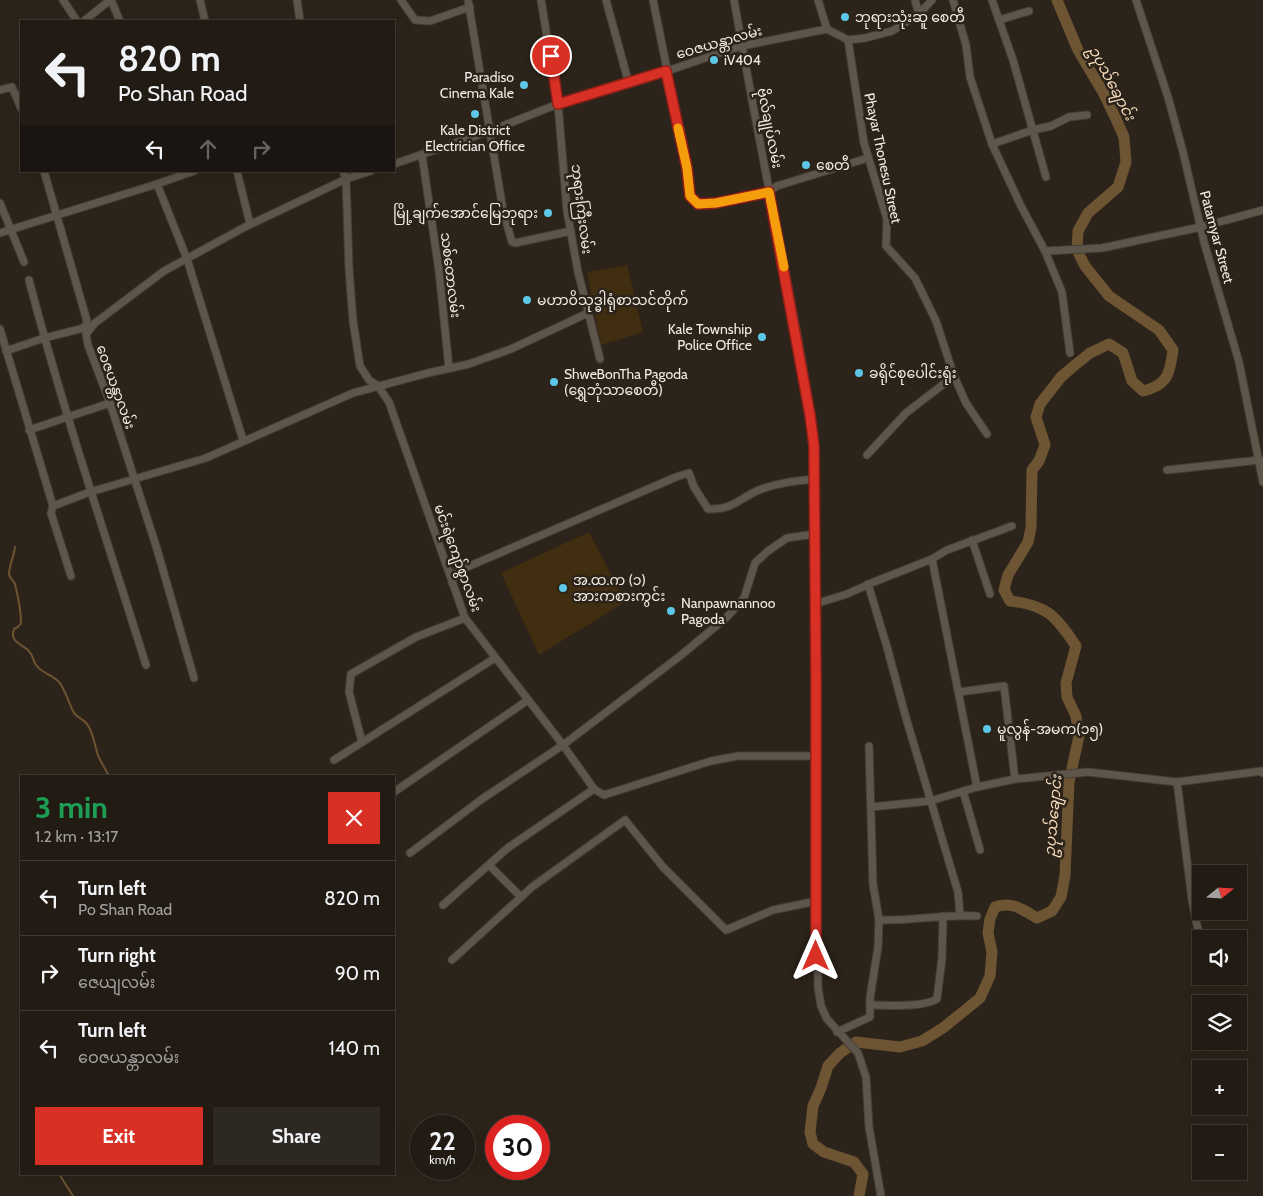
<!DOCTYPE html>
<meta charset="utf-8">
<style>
:root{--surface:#211b14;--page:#2d2822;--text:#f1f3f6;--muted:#a2a1a0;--line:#3e3934;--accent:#d93025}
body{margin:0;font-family:Cabin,"Noto Sans Myanmar",sans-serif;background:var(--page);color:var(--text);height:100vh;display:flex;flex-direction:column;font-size:19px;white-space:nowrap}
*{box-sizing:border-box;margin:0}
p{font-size:16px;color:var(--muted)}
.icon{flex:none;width:28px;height:28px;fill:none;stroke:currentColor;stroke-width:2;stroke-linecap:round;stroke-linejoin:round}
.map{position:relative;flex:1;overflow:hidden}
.details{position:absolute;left:20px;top:775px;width:375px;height:400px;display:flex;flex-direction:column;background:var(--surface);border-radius:0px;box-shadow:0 5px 20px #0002,0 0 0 1px var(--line)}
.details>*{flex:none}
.banner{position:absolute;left:20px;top:20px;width:375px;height:152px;border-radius:0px;box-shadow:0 5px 20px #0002,0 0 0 1px var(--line);background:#211b14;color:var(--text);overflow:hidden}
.needle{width:32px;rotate:72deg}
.buttons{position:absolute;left:1192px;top:865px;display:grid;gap:10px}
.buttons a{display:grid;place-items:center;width:55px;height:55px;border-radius:0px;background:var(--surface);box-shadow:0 5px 20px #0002,0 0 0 1px var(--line);font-size:25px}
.speed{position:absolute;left:410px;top:1115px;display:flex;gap:10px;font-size:25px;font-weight:700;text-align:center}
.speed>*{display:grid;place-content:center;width:65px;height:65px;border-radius:50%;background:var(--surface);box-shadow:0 5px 20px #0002,0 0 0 1px var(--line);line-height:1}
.speed small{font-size:12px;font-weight:400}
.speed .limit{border:8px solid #d22;background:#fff;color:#111}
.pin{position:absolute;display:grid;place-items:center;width:42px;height:42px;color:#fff;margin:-21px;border:2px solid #fff;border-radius:50%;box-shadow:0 1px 5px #0007}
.me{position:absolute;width:55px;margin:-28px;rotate:0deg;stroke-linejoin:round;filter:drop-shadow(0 0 4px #0008)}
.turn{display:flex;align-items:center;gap:18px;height:105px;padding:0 15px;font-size:22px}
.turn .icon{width:65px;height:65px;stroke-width:2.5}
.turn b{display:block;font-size:35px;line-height:42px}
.lanes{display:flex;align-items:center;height:48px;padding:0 15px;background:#0003;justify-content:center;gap:25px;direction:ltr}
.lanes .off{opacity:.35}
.round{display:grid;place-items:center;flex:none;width:52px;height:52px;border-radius:0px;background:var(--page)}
.head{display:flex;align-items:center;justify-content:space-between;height:85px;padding:0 15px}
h1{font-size:30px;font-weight:700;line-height:38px;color:#1e9e55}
.action{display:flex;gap:10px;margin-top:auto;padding:10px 15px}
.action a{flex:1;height:58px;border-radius:0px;background:var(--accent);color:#fff;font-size:20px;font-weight:700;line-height:58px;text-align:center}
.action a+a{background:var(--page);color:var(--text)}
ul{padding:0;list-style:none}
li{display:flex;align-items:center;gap:15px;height:75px;padding:0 15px;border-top:1px solid var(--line)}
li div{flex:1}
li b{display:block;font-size:19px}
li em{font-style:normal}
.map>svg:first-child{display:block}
</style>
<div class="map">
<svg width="1263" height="1196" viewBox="0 0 1263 1196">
<rect width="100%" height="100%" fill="#2c241a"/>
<g fill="#412d0f">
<path d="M627,265L643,332L601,345L587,272Z"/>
<path d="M589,532L625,602L539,655L501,573Z"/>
</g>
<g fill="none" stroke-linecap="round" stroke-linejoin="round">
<g stroke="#6d5433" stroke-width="2">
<path d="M15,547C14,556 9,566 9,574C10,579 13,580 15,584C18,596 21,611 21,623L18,627L14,629C9,642 22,644 29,651C33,655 33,661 36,665C41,672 51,675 58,681C64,686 69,704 73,711C76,718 83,718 87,724C92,730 95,745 97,752C98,758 106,770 109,776"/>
<path d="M59,1174L73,1196"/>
</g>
<path stroke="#6d5433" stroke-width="11" d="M859,1196L863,1174L854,1162L824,1152L813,1144L810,1132L813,1106L821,1088L828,1066L840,1053L856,1042L900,1047L922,1041L943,1028L980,998L990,976L992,952L988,933L990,919L995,907C1011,901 1022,909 1037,918L1052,911L1061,897L1065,875L1069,782L1079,736L1076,716L1067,697L1066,683L1076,646C1056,616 1047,605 1010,601L1004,590L1008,575L1028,542L1031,528L1032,470L1039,461L1045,445L1036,417L1040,404L1061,377L1075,365L1090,353L1109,344L1123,353L1132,381L1143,391C1168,385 1170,373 1173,350L1159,330L1109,296L1085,266L1077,250L1078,231L1088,213L1118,187L1126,162L1124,137L1116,119L1104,94L1078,50L1057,0"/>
<defs>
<g id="minor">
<path d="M63,0L77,21"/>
<path d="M111,0L120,21"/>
<path d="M200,0L205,21"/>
<path d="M297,0L300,21"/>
<path d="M401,0L415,20L430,21L470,7"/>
<path d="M468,0L503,210L512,242L515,243L571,231"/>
<path d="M541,0L558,104L567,211L578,272L600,359"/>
<path d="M606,0L629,84"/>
<path d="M653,0L687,168L690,195L698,204L716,203L769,192L777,186L868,158"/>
<path d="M734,0C748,80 763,160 779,240C792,308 807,377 814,447L818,987L821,1006L827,1019L858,1053L866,1077L869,1127L881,1196"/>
<path d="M818,0L827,29"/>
<path d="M915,0L919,14"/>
<path d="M953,0L966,45L970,77L992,144L1021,206L1045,251L1062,292L1070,353"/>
<path d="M992,0L1013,60L1046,177"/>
<path d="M1136,0L1168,97L1183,152L1204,242L1239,362L1263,482"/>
<path d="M999,20L1029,11"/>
<path d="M84,21L110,0"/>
<path d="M848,40L864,143L887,219L886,246L915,278L936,321L954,376L966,403L987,434"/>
<path d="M0,90L12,87L21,108"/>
<path d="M992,144L1033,130L1051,126L1069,117L1087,115"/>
<path d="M422,155L439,271L449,368"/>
<path d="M394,164L490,131L558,104L629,84L717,54L742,46L827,29L848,40L865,38L892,31L919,14L932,0"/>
<path d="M194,171L157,184L187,259L243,440"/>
<path d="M237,171L250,224"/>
<path d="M343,171L346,179L349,268L353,321L360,366L369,380L378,386L389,402L465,618L563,745L594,789L604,795L711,761L738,756H816"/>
<path d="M0,203L24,262"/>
<path d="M0,233L157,184"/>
<path d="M1045,251L1102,248L1201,227L1263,210"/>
<path d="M29,280C63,410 106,537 146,665"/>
<path d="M0,329L53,506"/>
<path d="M6,351L44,338L80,329L85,327L87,321L44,171"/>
<path d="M29,430L110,403"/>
<path d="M867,455L906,413L954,376"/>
<path d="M1167,470L1260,460"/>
<path d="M972,540L990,594"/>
<path d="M932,559L977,787"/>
<path d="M71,576L51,513L53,506L90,492L206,458L353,393L428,373L469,364L511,349L588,313"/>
<path d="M452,583L456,572L472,565L676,477L689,473L694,487L708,509C733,510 738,499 759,490C777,483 795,481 814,479"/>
<path d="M868,584L887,647L906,718L958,892L960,915"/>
<path d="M815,604L847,594L874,582L932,559L947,550L1012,526"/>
<path d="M194,678L157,549L110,403L88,345L86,334L95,323L164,271L245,227L346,179L371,171"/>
<path d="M959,692L1004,686L1015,779"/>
<path d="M362,742L349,692L351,674L416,637L465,618"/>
<path d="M334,760L495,658"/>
<path d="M1177,782L1262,771L1263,773"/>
<path d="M963,791L980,850"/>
<path d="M394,792L528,700"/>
<path d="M871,807L930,801L977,787L1015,779L1088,772L1177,782L1192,900L1201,944"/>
<path d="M410,853L482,799L563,745L680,656L727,617L744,598L755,563L768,551L787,538L815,534"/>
<path d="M489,865L521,897"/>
<path d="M443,905L509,847L594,789"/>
<path d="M879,920C912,921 944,914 977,916"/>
<path d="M452,960L532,887L625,820L663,867L726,930L773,910L817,901"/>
<path d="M870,1005C888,1005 922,1008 937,999L942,958L943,916"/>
<path d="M837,1032L870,1017V998L878,947L879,920L873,884L869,746"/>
</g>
</defs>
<use href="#minor" stroke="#453e36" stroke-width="9"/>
<use href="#minor" stroke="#5f564b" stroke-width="7"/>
</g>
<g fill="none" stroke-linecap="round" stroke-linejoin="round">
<defs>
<path id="route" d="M551,56L558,104L666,71L687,168L690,196L698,204L716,203L769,192L810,415L814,446L816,682V956"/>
</defs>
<use href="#route" stroke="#8d1f18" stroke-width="12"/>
<use href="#route" stroke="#d93025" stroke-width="9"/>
<path stroke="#f59e0b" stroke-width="9" d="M678,128L687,168L690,196L698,204L716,203L769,192L784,267"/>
</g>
<g fill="#5cc7e7" stroke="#2c241a" stroke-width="2">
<circle cx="845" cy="17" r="5"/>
<circle cx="714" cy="60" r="5"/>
<circle cx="524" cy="85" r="5"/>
<circle cx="475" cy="114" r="5"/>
<circle cx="806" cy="165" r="5"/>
<circle cx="548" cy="213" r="5"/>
<circle cx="527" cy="300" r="5"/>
<circle cx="762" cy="337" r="5"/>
<circle cx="859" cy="373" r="5"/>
<circle cx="554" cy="382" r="5"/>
<circle cx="563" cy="588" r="5"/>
<circle cx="671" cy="611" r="5"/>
<circle cx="987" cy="729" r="5"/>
</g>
<g text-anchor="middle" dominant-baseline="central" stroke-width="5" stroke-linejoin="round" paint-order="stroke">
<g font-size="14" fill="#f1ece5" stroke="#2c241a" text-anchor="start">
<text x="855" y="17">ဘုရားသုံးဆူ စေတီ</text>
<text x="724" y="60">iV404</text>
<text x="514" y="77" text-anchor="end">Paradiso<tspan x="514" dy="16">Cinema Kale</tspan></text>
<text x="475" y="130" text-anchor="middle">Kale District<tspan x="475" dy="16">Electrician Office</tspan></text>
<text x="816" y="165">စေတီ</text>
<text x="538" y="213" text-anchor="end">မြို့ချက်အောင်မြေဘုရား</text>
<text x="537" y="300">မဟာဝိသုဒ္ဓါရုံစာသင်တိုက်</text>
<text x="752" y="329" text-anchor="end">Kale Township<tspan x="752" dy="16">Police Office</tspan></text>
<text x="869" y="373">ခရိုင်စုပေါင်းရုံး</text>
<text x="564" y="374">ShweBonTha Pagoda<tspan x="564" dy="16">(ရွှေဘုံသာစေတီ)</tspan></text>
<text x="573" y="580">အ.ထ.က (၁)<tspan x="573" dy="16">အားကစားကွင်း</tspan></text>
<text x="681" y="603">Nanpawnannoo<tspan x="681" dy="16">Pagoda</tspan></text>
<text x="997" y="729">မူလွန်-အမက(၁၅)</text>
</g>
<g font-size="14" fill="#f1ece5" stroke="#2c241a">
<text transform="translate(719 42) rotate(-16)">ဝေဇယန္တာလမ်း</text>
<text transform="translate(770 128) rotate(79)">ဗိုလ်ချုပ်လမ်း</text>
<text transform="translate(883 158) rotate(78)">Phayar Thonesu Street</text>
<text transform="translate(582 209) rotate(83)">ဘုရားကြီးလမ်း</text>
<text transform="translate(1217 237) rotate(75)">Patamyar Street</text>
<text transform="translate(451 275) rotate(83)">သစ်တောလမ်း</text>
<text transform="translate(116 387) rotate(70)">ဝေဇယန္တာလမ်း</text>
<text transform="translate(458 558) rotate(70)">မင်းရဲကျော်စွာလမ်း</text>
</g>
<g font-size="15" font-style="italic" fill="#fadfbe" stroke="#2c241a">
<text transform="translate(1112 83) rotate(62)">ဥပုသ်ချောင်း</text>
<text transform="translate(1053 816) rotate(-85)">ဥပုသ်ချောင်း</text>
</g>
</g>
</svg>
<div class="buttons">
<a><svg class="needle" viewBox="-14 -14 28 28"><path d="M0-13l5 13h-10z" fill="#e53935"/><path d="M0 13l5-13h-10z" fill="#a2a1a0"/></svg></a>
<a><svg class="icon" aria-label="sound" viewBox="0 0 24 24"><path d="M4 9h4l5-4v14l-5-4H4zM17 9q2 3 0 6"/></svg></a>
<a><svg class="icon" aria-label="layers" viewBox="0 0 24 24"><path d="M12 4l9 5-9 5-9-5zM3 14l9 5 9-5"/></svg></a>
<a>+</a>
<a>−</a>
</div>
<div class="speed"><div>22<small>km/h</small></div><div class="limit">30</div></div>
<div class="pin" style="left:551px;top:56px;background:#d93025"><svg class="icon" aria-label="arrive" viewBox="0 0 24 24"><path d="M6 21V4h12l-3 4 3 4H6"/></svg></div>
<svg class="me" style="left:816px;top:956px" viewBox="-20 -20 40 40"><path d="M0-17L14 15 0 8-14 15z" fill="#d93025" stroke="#fff" stroke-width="4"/></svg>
<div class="banner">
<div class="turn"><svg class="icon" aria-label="left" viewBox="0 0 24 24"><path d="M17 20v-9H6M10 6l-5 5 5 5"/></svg><div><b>820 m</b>Po Shan Road</div></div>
<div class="lanes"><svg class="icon" aria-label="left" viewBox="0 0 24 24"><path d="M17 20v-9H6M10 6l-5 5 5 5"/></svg><svg class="icon off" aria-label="ahead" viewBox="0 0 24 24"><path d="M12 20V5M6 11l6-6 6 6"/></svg><svg class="icon off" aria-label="right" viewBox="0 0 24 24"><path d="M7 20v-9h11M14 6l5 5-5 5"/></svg></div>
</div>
<section class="details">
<div class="head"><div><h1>3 min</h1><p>1.2 km · 13:17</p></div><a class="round" style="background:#d93025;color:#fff"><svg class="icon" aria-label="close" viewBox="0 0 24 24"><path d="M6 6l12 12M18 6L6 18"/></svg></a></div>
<ul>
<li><svg class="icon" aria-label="left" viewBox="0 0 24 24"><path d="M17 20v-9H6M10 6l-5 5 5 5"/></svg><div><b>Turn left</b><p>Po Shan Road</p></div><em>820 m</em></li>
<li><svg class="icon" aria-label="right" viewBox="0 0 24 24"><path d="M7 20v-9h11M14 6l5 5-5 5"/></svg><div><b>Turn right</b><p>ဇေယျလမ်း</p></div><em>90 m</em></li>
<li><svg class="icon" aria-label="left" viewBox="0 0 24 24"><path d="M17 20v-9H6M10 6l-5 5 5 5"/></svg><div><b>Turn left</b><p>ဝေဇယန္တာလမ်း</p></div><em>140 m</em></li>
</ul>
<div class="action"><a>Exit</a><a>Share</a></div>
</section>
</div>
